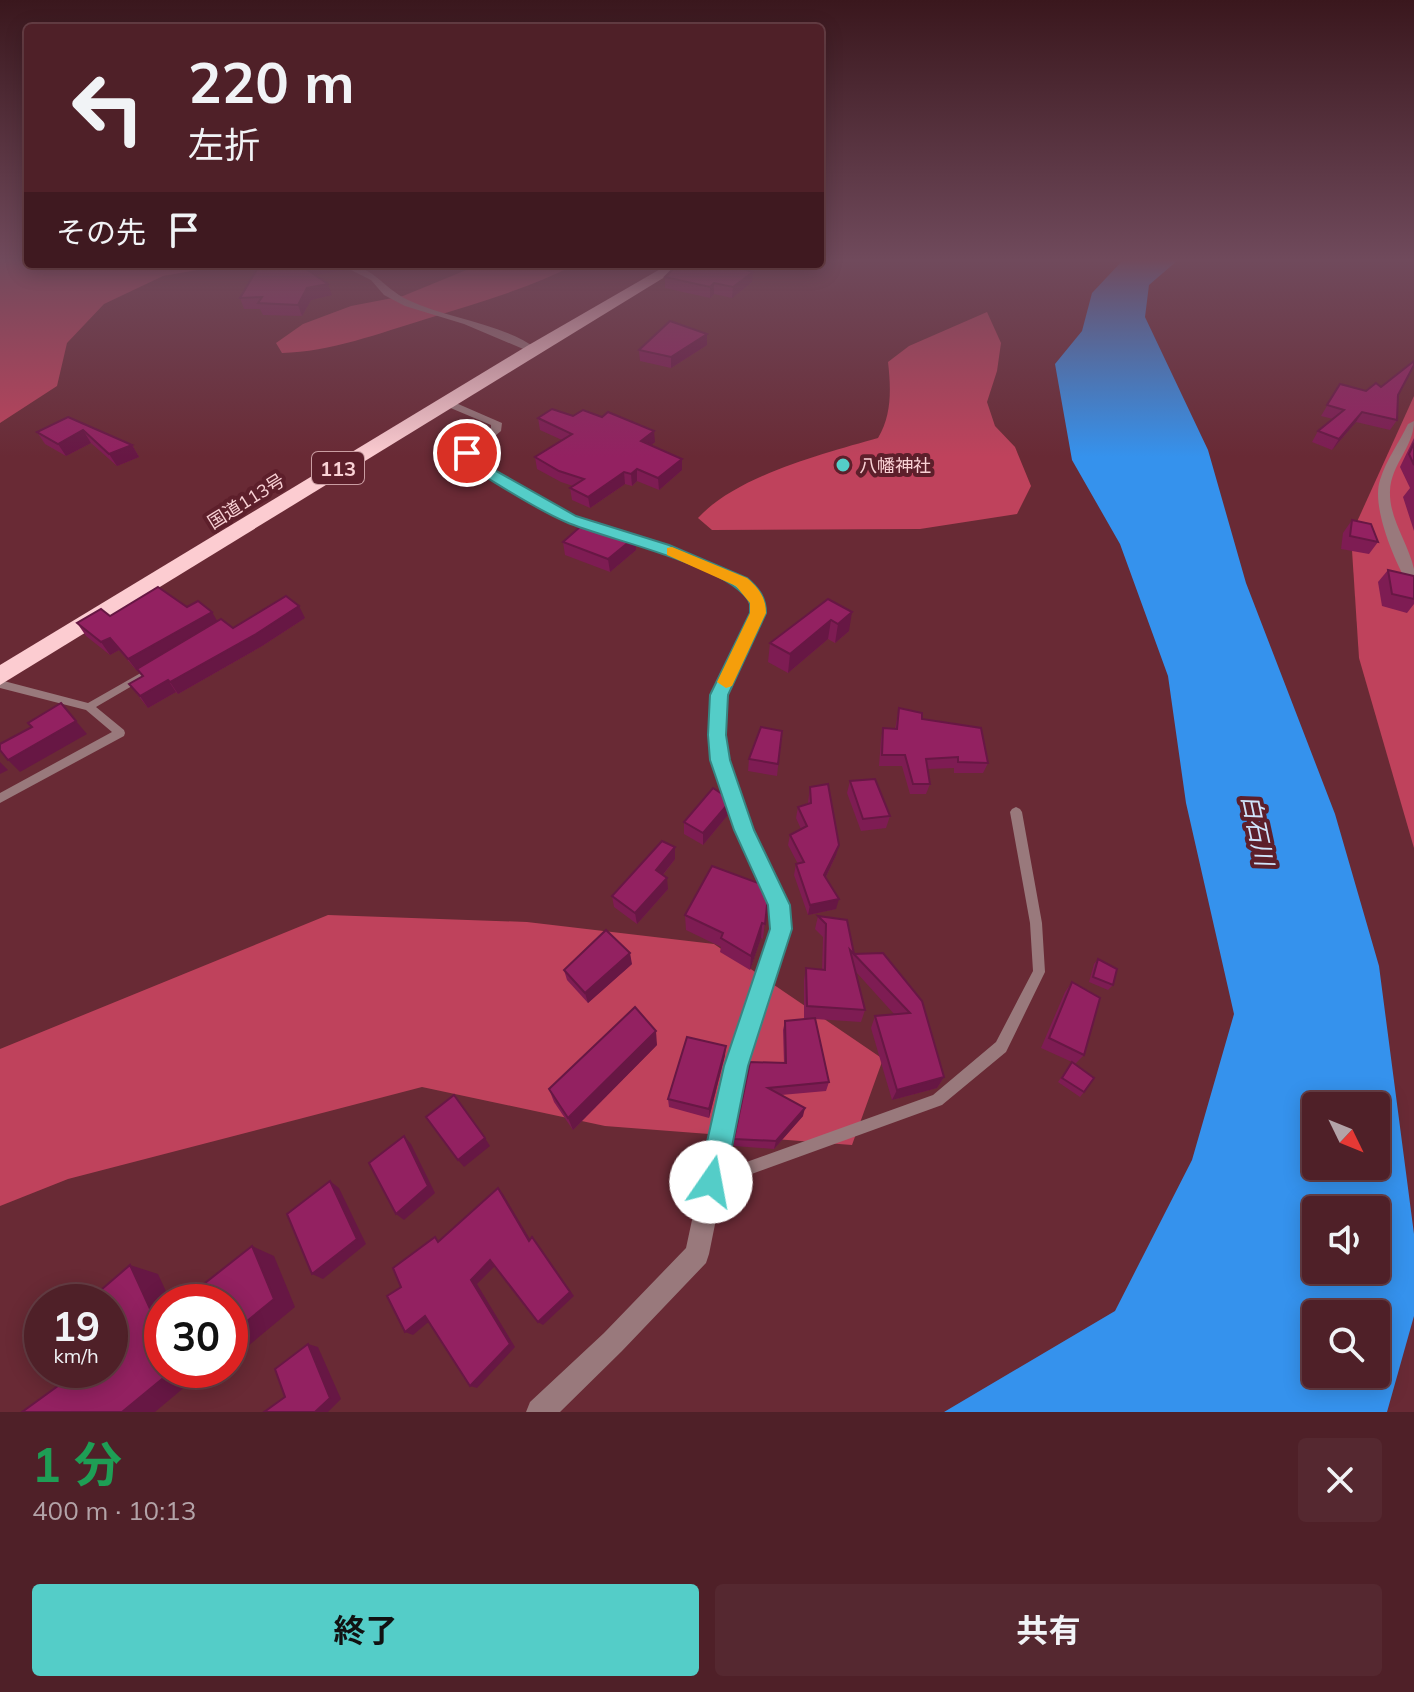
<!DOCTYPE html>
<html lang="ja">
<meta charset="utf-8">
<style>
:root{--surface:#4f2028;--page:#552830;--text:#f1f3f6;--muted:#b3a3a8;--line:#663e45;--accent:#54cdc8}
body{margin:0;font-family:Mulish,"Noto Sans JP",sans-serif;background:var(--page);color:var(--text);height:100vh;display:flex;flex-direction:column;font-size:30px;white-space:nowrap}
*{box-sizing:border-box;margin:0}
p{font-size:26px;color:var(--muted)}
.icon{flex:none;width:44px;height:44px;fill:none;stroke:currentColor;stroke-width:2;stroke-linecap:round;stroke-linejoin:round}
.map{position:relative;height:1412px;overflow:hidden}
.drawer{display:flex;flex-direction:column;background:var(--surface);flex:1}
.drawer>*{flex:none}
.hud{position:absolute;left:24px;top:24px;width:800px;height:244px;border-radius:8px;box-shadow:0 4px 20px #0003,0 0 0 2px var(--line);background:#4f2028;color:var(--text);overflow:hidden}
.needle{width:52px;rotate:133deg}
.tools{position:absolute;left:1302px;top:1092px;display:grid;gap:16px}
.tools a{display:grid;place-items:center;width:88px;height:88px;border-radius:8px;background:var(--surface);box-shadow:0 4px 20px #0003,0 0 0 2px var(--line);font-size:40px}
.speed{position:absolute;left:24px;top:1284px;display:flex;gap:16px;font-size:40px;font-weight:700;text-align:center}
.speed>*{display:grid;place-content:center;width:104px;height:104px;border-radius:50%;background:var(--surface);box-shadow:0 4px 20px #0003,0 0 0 2px var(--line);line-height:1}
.speed small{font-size:20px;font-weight:400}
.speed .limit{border:12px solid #d22;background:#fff;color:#111}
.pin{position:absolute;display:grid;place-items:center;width:68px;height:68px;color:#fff;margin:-34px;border:4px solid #fff;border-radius:50%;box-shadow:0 2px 8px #0007}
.me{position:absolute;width:88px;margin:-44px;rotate:12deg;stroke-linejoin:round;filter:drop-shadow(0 0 6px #0008)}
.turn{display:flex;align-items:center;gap:28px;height:168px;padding:0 32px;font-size:36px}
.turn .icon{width:104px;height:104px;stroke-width:2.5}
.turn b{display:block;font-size:56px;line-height:68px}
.then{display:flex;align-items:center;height:76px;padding:0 32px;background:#0003;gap:16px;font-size:30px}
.round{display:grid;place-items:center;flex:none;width:84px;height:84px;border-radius:8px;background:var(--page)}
.overview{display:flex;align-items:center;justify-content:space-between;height:136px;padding:0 32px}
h1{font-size:48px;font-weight:700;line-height:60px;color:#1e9e55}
.action{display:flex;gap:16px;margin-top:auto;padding:16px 32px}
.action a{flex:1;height:92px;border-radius:8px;background:var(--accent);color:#111;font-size:32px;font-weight:700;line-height:92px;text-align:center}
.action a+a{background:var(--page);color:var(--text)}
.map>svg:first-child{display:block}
</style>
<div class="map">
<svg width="1414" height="1412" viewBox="0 0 1414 1412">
<rect width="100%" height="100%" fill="#692a35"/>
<g fill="#bf425c">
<path d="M0,260H28V264H278L266,267L225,265L163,276L104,304L67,343L57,386L0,423Z"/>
<path d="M481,264H576C528,289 477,303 426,319C380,333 330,352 282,353L276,343L303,324L351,306L403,296Z"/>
<path d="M987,312L1001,343L997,371L987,402L995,426L1015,447L1031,486L1017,514L920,529L712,530L698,518C736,476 825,453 878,438C892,415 891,388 888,362L909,346Z"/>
<path d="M1414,396V848L1359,658L1351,535Z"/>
<path d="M328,915L527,922L714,944L883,1059L852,1145L605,1126L422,1087L68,1179L0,1206V1049Z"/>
</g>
<path fill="#3592ed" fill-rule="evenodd" d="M1123,260H1178L1149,285L1145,317L1208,450L1246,583L1335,814L1379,966L1414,1234V1316L1387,1412H944L1115,1311L1192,1160L1234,1014L1186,803L1168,676L1120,544L1072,460L1055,364L1082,331L1092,293ZM1316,1106H1376V1166H1316ZM1316,1210H1376V1270H1316ZM1316,1314H1376V1374H1316Z"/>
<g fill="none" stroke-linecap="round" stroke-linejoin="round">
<g fill="#99797c" fill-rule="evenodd">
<path d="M153,666L158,670L156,672L96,707L124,730L125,733L124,736L0,803V793L112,732L86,710L0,688V680L88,703Z"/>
<path d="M1016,807L1020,809L1022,812L1042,923L1045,972L1006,1052L942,1105L713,1188L708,1186L706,1181L708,1176L713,1174L933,1095L996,1042L1033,971L1030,923L1010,812L1012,809Z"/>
</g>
<g fill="#99797c" fill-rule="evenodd">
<path d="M339,264C374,264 381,287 408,300C447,319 502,323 537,349L528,351L464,324L405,306L384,295L371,280Z"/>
<path d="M441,400H449L502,423L501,431L473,454L475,459L576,516L669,545L746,579L761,596L765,613L727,695L725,735L728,760L753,830L789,905L791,929L747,1066L709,1254L706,1263L622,1351L560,1412H526L530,1402L604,1333L686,1248L725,1066L771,929L769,905L735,830L712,760L709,735L711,695L751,613L747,596L736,585L659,551L566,522L465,464L461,453L491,428V425L441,404Z"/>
<path d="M1414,421C1414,447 1391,464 1390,491C1389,519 1408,542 1414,569C1414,574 1414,582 1414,588L1409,586C1395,562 1371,507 1380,480C1386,460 1399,443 1408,424Z"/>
</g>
<path fill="#fcccd1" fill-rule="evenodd" d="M669,264H686L0,685V665L527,346Z"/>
</g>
<g fill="#7e1c53">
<path d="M254,264H342L344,270L315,275L332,295L311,300L302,316L263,315L260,309H244L240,298L255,273L252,266Z"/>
<path d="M632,264H663L652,270Z"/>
<path d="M671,266L752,282L732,298L714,294L710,298L665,288V277L671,271Z"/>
<path d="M707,345L671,368L640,361L639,350Z"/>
<path d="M1340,384L1366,391L1381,387L1398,395L1397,420L1390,430L1356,422L1332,450L1312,442L1318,431L1333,419L1321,416Z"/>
<path d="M68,417L132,445L139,457L117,466L91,443L66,456L45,444L37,432Z"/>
<path d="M538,418L655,442L651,445L682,470L659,490L637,481L632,486L625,484L590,508L572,500L570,488L573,486L561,482L537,469L535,457L562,440L540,430Z"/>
<path d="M1414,438V531L1403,497L1410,488L1400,467Z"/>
<path d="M1352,520L1378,542L1369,554L1341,549L1343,533Z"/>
<path d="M607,534L635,537L636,550L610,572L565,555L563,542Z"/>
<path d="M1388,570L1414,576V604L1407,613L1382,606L1378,582Z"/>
<path d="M828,599L849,631L835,643L828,639L788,673L768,662L770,643Z"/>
<path d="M187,607L233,628L305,618L262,646L178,694L176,692L148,708L129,684L142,676L138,671H137L119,650L110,655L86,636L77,623L110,616Z"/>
<path d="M899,708L922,719L988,763L983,773H954V768L928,769L930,784L926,794H910L902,766H879L881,739L883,728L895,729Z"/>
<path d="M782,731L777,776L748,771L749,759Z"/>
<path d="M850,781L890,816L886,828L861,831L847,793Z"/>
<path d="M810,787L839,845L836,855L826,877L836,909L808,915L794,875L796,864H798L788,845L790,835L801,829L796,818L798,807L808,803Z"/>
<path d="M728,804L727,816L703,845L684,834V822Z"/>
<path d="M675,847V859L663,875L668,889L637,924L614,907L612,896Z"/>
<path d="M768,896L763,939L761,938L750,970L720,952L721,947L686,930L685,915Z"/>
<path d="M818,916L854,954L883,953L944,1077L937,1088L892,1100L871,1028L875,1016L895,1015L856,972L865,1010L861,1022L815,1019L829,1082L826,1091L781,1095L803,1116L774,1149L734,1146V1139L784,1063L783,1030L785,1021L810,1018H804V980L806,968L822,970L823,937L815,929Z"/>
<path d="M1098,959L1113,985L1108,990L1089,982L1094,964Z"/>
<path d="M632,964L588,1003L567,980L564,970Z"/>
<path d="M1072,982L1084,1055L1075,1064L1084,1092L1080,1097L1058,1082L1072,1062L1041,1048L1065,992Z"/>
<path d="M657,1045L573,1130L554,1102L549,1089Z"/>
<path d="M725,1055L709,1118L669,1107L668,1099Z"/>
</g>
<g fill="#671744">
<path d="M314,264H342L344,270L306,277L302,266Z"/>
<path d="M652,264H663L652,270Z"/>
<path d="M753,272L752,282L732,298L733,287Z"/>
<path d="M714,283V294L710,298V287Z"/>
<path d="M328,284L332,295L311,300L302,316L298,305L307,288Z"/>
<path d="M707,334V345L671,368V357Z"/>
<path d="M1362,412L1356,422L1332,450L1339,439Z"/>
<path d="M83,430L91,443L66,456L58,444Z"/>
<path d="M654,431L655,442L642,453L641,441Z"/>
<path d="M132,445L139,457L117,466L109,454Z"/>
<path d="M682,459V470L659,490L658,478Z"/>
<path d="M637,469V481L632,486L631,474Z"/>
<path d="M624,472L625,484L590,508L588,497Z"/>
<path d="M635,537L636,550L610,572L608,559Z"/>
<path d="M299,606L305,618L262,646L178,694L170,682Z"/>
<path d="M212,612L219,624L137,671L128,659Z"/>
<path d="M852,612L849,631L835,643L838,624Z"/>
<path d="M831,620L828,639L788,673L790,654Z"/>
<path d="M110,638L119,650L110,655L101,642Z"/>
<path d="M168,680L176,692L148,708L140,696Z"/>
<path d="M76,721L87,734L20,772L8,760Z"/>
<path d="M0,762L8,770L0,774Z"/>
<path d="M728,804L727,816L703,845V833Z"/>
<path d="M839,845L836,855L822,885L824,875Z"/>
<path d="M675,847V859L657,882L656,870Z"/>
<path d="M667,878L668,889L637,924L635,913Z"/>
<path d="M839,899L836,909L808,915L810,905Z"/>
<path d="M762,923L761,938L750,970L751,956Z"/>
<path d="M630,953L632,964L588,1003L585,993Z"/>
<path d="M656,1031L657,1045L573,1130L568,1118Z"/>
<path d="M726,1046L725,1055L709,1118V1109Z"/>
<path d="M944,1077L937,1088L892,1100L897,1090Z"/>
<path d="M805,1108L803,1116L774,1149L776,1141Z"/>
<path d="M404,1136L411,1144L435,1193L404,1220L396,1214Z"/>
<path d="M485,1138L490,1146L464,1167L458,1160Z"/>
<path d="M330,1181L339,1188L366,1244L323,1279L312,1274Z"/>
<path d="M498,1188L503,1194L534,1246L529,1241Z"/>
<path d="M537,1243L574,1296L543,1325L538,1322Z"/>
<path d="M252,1246L274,1256L295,1307L230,1361V1335Z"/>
<path d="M490,1260L496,1265L477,1284L515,1347L477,1388L470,1386L471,1280Z"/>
<path d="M130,1265L158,1274L171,1302H162V1323L156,1322Z"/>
<path d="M425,1316L432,1319L413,1335L405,1332Z"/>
<path d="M308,1344L318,1347L341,1399L328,1412H315Z"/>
<path d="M173,1370H205L155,1412H122Z"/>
</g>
<g fill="#932161" stroke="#671744" stroke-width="2">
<path d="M254,264H314L302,266L328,284L307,288L298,305L258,303L262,297L240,298L259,266H252Z"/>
<path d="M674,264H728L753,272L733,287L714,283L710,287L665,277L675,267L671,266Z"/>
<path d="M670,321L707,334L671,357L639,350Z"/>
<path d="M1414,361V365L1398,395L1397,420L1362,412L1339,439L1318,431L1344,410L1327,405L1340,384L1366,391L1376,383L1381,387Z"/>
<path d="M552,409L573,416L583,410L602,417L608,412L654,431L641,441L682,459L658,478L637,469L631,474L624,472L588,497L570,488L584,479L559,471L535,457L572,434L538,418Z"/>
<path d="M68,417L132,445L109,454L83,430L58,444L37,432Z"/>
<path d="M1414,443V465L1409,454Z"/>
<path d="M1352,520L1371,524L1378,542L1350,536Z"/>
<path d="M581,526L607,534L614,528L635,537L608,559L563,542Z"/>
<path d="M1388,570L1414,576V599L1392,594Z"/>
<path d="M158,587L187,607L198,601L212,612L128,659L110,638L101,642L77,623L101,609L110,616Z"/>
<path d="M286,596L299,606L256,634L170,682L168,680L140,696L129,684L143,676L137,669L221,619L233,628Z"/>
<path d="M828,599L852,612L838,624L831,620L790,654L770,643Z"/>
<path d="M61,703L76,721L8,760L0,750V744L32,727L28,723Z"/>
<path d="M899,708L922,713V719L981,728L988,763L958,762V757L926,759L930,784H913L905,755H882L883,728L897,729Z"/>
<path d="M761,727L782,731L778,764L749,759Z"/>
<path d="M875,779L890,816L863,819L850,781Z"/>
<path d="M828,784L839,845L824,875L839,899L810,905L796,864L804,862L790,835L807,826L798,807L811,803L810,787Z"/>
<path d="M713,788L725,796L728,804L703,833L684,822Z"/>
<path d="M662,841L675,847L656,870L667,878L635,913L612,896Z"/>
<path d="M712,866L766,886L768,896L765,924L762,923L751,956L721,938L723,933L685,915Z"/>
<path d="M818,916L847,920L854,954L883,953L922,1001L944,1077L897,1090L875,1016L910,1013L850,950L865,1010L807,1006L806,968L825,970L826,924Z"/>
<path d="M606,930L630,953L585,993L564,970Z"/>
<path d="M1098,959L1117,969L1113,985L1093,977Z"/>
<path d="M1072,982L1100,998L1084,1055L1049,1038Z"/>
<path d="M635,1007L656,1031L568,1118L549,1089Z"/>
<path d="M815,1018L829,1082L768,1088L805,1108L776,1141L734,1139L750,1062L786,1063L785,1021Z"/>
<path d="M687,1037L726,1046L709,1109L668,1099Z"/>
<path d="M1072,1062L1094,1078L1084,1092L1062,1078Z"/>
<path d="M454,1095L485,1138L458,1160L426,1117Z"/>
<path d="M404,1136L428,1186L396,1214L369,1163Z"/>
<path d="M330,1181L357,1239L312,1274L287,1214Z"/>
<path d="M498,1188L529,1241L532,1237L570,1292L538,1322L490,1260L471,1280L510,1344L470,1386L425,1316L405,1332L387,1296L401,1287L393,1268L435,1237L438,1242Z"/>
<path d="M252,1246L274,1299L230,1335V1302H181Z"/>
<path d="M130,1265L156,1322L162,1317V1370H173L122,1412H22L80,1370H110V1302H87Z"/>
<path d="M308,1344L330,1398L315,1412H264L285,1397L275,1369Z"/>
</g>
<linearGradient id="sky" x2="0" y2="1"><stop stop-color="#3a171d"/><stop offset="0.57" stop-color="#704a5c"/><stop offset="1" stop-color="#704a5c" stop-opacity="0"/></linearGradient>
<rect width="1414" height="457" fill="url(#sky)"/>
<path fill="#54cdc8" stroke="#378582" stroke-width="2" d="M462,451H472L475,459L576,516L669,545L747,578C759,588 766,598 766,613L728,695L726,735L730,760L754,830L790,905L792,929L748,1066L725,1182L721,1191L711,1195L702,1191L698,1182L724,1066L770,929L768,905L734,830L710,760L708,735L710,695L750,613V603C730,565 607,540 566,522C531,507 497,483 464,464Z"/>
<path fill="#f59e0b" d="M672,547L747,578C759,588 766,598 766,613L732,686L726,688L717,682L750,613V603L736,586L667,555V548Z"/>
<circle fill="#54cdc8" stroke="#5d1f2b" stroke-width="3" cx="843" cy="465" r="8"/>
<g text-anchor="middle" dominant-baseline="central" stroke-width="8" stroke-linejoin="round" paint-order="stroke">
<g font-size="18" fill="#f9d1d5" stroke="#5d1f2b" text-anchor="start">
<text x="859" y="465">八幡神社</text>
</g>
<g font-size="18" fill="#f9d1d5" stroke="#5d1f2b">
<text transform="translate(246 501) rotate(-32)">国道113号</text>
</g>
<rect fill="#5d1f2b" stroke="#ca9ca2" stroke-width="2" x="312" y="452" width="52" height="32" rx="6"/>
<g font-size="20" font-weight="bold" fill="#f9d1d5">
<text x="338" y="468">113</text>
</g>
<g font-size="24" font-style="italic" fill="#d0e4fb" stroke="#5d1f2b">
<text transform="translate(1258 830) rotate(78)">白石川</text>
</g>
</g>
</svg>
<div class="tools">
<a><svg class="needle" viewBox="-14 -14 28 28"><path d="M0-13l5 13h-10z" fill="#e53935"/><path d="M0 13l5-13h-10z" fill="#b3a3a8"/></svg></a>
<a><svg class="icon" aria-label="sound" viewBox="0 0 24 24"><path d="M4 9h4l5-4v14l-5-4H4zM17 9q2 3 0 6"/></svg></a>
<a><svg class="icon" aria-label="search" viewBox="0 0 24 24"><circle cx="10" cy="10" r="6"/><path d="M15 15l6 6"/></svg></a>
</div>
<div class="speed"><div>19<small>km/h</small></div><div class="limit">30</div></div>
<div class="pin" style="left:467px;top:453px;background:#d93025"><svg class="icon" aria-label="arrive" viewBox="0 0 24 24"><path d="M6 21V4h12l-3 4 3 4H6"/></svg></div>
<svg class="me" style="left:711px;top:1182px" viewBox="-20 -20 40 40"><circle r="19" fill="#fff"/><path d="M0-13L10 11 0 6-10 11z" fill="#54cdc8"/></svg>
<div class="hud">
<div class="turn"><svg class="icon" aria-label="left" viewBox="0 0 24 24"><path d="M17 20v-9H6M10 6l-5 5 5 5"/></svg><div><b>220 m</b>左折</div></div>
<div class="then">その先<svg class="icon" aria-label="arrive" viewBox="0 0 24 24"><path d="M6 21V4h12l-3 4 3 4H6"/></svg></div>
</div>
</div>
<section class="drawer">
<div class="overview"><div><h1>1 分</h1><p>400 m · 10:13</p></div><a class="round"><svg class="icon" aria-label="close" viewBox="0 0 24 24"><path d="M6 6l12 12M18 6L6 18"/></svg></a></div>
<div class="action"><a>終了</a><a>共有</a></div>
</section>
